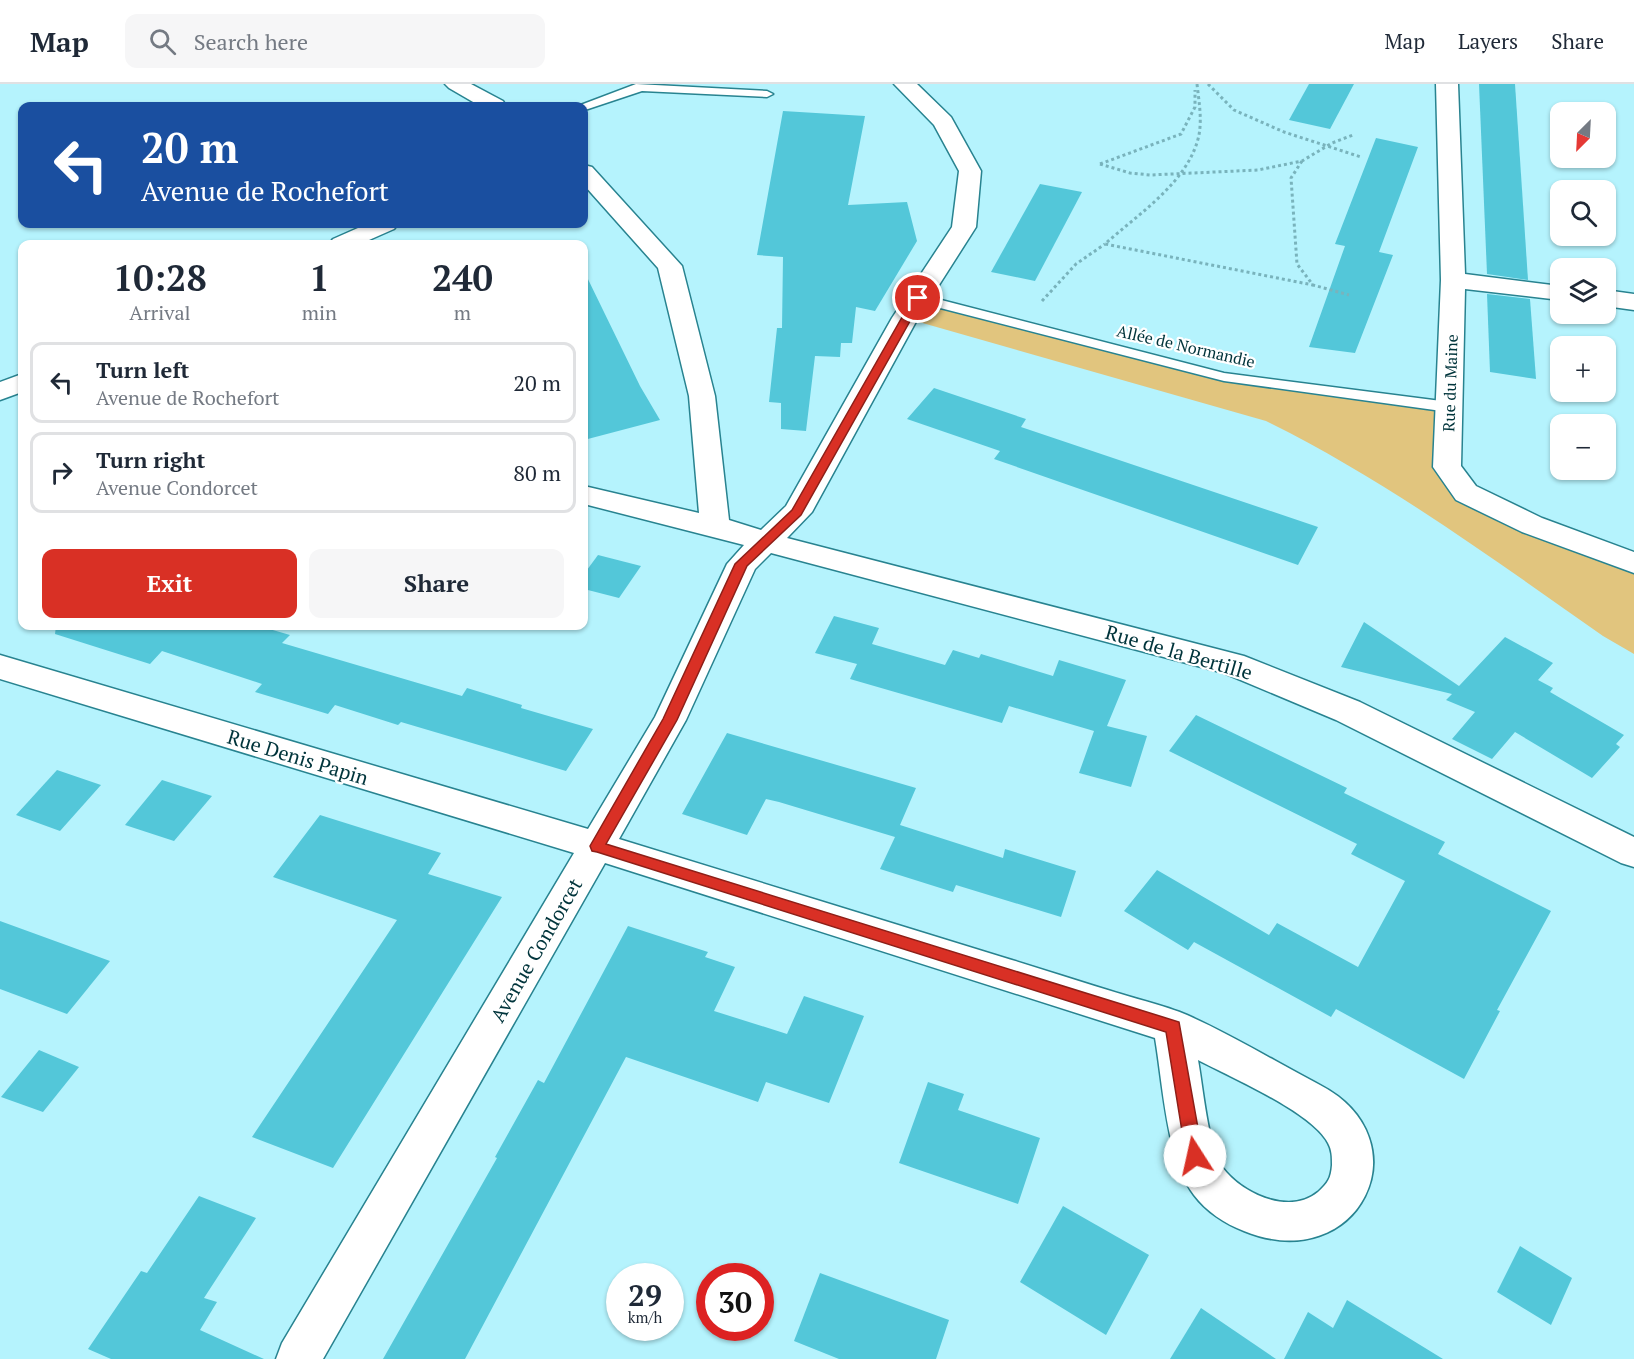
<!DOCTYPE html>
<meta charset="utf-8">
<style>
:root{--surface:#fff;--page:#f6f6f7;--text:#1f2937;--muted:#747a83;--line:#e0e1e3;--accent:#d93025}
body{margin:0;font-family:"PT Serif",serif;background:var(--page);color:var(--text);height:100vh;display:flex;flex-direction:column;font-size:22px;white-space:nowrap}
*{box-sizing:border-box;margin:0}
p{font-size:20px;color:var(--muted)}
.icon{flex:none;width:33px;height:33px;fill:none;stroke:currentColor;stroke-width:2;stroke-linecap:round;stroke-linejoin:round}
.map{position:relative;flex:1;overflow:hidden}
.drawer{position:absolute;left:18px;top:156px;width:570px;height:390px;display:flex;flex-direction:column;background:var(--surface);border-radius:12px;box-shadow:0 2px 4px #0004}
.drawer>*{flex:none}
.guide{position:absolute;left:18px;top:18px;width:570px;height:126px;border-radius:12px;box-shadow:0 2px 4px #0004;background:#1a4fa0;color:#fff;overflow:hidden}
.needle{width:39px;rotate:204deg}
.tools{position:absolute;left:1550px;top:18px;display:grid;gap:12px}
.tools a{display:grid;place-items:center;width:66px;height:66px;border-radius:12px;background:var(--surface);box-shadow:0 2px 4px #0004;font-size:30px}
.speed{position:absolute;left:606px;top:1179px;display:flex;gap:12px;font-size:30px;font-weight:700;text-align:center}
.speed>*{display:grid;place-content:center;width:78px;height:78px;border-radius:50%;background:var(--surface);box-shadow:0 2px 4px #0004;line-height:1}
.speed small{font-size:15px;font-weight:400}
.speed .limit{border:9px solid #d22;background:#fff;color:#111}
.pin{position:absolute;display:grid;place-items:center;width:51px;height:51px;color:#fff;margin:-26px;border:3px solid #fff;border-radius:50%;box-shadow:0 2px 6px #0007}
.me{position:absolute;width:66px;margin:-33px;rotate:350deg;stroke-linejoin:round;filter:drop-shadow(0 0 4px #0008)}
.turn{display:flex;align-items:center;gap:21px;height:126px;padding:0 24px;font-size:27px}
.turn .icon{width:78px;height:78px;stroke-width:2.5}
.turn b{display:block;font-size:42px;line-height:51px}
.eta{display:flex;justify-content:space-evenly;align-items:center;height:102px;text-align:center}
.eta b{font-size:36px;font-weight:700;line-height:42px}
.cta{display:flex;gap:12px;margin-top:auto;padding:12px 24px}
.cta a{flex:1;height:69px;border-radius:12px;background:var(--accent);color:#fff;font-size:24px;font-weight:700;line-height:69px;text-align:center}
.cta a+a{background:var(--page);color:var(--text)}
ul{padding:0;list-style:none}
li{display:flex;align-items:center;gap:18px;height:81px;margin:0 12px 9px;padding:0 12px;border:3px solid var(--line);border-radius:12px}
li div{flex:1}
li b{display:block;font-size:22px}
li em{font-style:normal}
header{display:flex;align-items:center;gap:36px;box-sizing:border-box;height:84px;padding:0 30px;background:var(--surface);border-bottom:2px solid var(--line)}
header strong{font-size:28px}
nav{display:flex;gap:33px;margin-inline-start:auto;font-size:21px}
.search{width:420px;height:54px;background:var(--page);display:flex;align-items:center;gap:15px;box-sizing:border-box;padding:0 21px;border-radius:12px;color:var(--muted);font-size:22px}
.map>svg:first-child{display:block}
</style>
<header>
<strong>Map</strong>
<div class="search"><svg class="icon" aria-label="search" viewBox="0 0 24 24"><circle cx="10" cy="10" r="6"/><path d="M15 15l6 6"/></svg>Search here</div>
<nav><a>Map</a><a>Layers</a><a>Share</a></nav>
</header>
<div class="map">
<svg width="1634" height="1275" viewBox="0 0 1634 1275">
<rect width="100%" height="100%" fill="#b5f3fd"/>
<path fill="#e1c57e" d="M918,214L1224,293L1449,323L1466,409L1634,479V570L1603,552C1493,475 1386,396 1266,337L905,234Z"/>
<g fill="#53c7d9">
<path d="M1309,0H1354L1330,45L1289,36Z"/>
<path d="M1479,0H1515L1528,196L1487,190Z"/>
<path d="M783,27L865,32L848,121L907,118L917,157L875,227L856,223L852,259H841L840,273L815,272L806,347L781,345V319L769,318L777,244H782L783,173L757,171Z"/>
<path d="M1376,54L1418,63L1379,168L1393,171L1355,269L1309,263L1345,162L1335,160Z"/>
<path d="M1040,100L1082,108L1035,197L991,188Z"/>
<path d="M584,187L640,302L660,336L584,356Z"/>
<path d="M1487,210L1530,215L1536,295L1490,288Z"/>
<path d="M934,304L1026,335L1021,343L1318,443L1298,481L994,375L1000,367L907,335Z"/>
<path d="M598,471L641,482L619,514L584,505V490Z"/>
<path d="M834,532L879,544L872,560L945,581L953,566L979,574L981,570L1053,592L1059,576L1126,596L1107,642L1147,652L1131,703L1079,689L1094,647L1009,622L1002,639L850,595L857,580L815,569Z"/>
<path d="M1364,538L1459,602L1505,553L1553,579L1538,596L1553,604L1550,608L1624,651L1616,660L1620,663L1592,694L1515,648L1492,675L1452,655L1475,628L1446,616L1452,610L1341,583Z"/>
<path d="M56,542H259L290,551L282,559L462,612L467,604L522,621L521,624L593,645L566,687L401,638L398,641L335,621L328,630L255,608L262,600L162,567L150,580L55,550Z"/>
<path d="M1196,631L1347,704L1344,709L1445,758L1438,770L1551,827L1497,926L1500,927L1464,995L1336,925L1331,933L1194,858L1188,866L1124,827L1157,786L1269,851L1277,839L1358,883L1405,797L1351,770L1357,760L1169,667Z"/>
<path d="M727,649L916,704L900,741L1003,774L1005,765L1076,787L1061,833L956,801L953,808L880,785L895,753L779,718L766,715L747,751L682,730Z"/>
<path d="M57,686L101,701L60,747L16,731Z"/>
<path d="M162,696L212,712L174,757L125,741Z"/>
<path d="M320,731L441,769L428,790L502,813L333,1084L252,1053L397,836L273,793Z"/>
<path d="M0,837L110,877L67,930L0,905Z"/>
<path d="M628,842L708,868L705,873L735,883L714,927L787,950L804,912L864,932L829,1019L766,998L758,1018L626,973L465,1275H383L497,1074L495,1073L538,996L544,999Z"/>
<path d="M39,966L79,983L43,1028L1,1013Z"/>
<path d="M928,998L964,1010L958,1026L1040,1054L1018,1120L899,1079Z"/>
<path d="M199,1112L256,1134L204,1214L217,1218L200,1246L264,1275H111L88,1265L141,1187L147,1189Z"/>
<path d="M1063,1122L1149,1171L1106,1251L1020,1198Z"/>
<path d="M1520,1162L1572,1194L1551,1241L1497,1208Z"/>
<path d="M820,1189L949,1236L936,1275H839L794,1257Z"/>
<path d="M1347,1216L1386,1240L1443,1275H1284L1308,1228L1333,1244Z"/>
<path d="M1201,1224L1276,1275H1170Z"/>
</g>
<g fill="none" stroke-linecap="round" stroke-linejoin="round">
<defs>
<g id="lane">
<path d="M636,0L767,7L773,10L767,13L642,7L588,25L584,26V22H578Z"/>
<path d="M918,210L1224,289L1449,318L1456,323L1449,328L1224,297L913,217L911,214L913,211Z"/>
</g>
<g id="street">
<path d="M445,0H471L503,17L506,22H480L449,4Z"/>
<path d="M894,0H917L951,33L981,87L976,143L918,234L812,428L787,454L1244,572L1360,618L1634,753V783L1621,779L1336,636L1224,589L771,469L755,485L686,636L619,755C747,794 874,834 1002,873C1042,885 1081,898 1121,910C1143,917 1166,922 1187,931C1232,951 1276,978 1320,1001C1426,1056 1359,1194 1244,1147C1225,1140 1206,1127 1194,1111C1166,1074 1163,1000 1155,954L605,779L323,1275H276L282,1259L574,769L0,595V571L588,745L655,633L727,480L744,461L584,420V402L699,429L689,312L658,184L584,101V81L592,83L682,182L715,312L729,436L761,446L786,422L892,234L952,143L959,87L934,41ZM1198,976C1230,993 1312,1028 1328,1059C1332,1066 1332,1073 1332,1081C1331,1094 1328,1099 1318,1108C1289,1132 1241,1109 1222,1083C1208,1062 1203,1003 1198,976Z"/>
<path d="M1436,0H1458L1465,190L1560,202V216L1465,205L1461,382L1476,402L1542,434L1634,468V489L1522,448L1456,416L1433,383L1441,196Z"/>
<path d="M367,140H398L394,145L360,160H329L333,155Z"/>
<path d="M1605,206L1634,210V226L1605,222Z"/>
<path d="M22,290V308L0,316V298Z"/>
</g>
</defs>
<use href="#lane" stroke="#288390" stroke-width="3"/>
<use href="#street" stroke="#288390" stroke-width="3"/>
<g stroke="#79b3bc" stroke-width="3" stroke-dasharray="3 3" stroke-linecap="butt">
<path d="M1197,0C1199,18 1202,34 1199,51C1189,98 1138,130 1105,160L1313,201"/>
<path d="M1208,0L1234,26L1284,48L1361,73"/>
<path d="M1302,77L1291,94L1297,180L1313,201L1349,211"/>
<path d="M1100,80L1130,89L1150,91L1258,86L1302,77L1332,59L1353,51"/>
<path d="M1100,80L1181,50L1195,23V6"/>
<path d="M1042,217L1076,180L1105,160"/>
</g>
<use href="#lane" fill="#fff" fill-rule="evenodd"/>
<use href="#street" fill="#fff" fill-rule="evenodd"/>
</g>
<path fill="#d93025" stroke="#8d1f18" stroke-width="1.5" d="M918,211L923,214L801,431L747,482L677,636L606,760L1179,938L1203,1072L1201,1078L1195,1080L1189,1078L1186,1072L1166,948L597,768L592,767L590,762L663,635L735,480L792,426L913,214Z"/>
<g text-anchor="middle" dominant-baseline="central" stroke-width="4.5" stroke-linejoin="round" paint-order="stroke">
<g font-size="16" fill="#00343b" stroke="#fff">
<text transform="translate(1186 262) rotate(13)">Allée de Normandie</text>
<text transform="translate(1450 299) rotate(-88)">Rue du Maine</text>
</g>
<g font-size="20" fill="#00343b" stroke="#fff">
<text transform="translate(1179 568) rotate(16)">Rue de la Bertille</text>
<text transform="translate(298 673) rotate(17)">Rue Denis Papin</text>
<text transform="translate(536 866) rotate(-60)">Avenue Condorcet</text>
</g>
</g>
</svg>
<div class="tools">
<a><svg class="needle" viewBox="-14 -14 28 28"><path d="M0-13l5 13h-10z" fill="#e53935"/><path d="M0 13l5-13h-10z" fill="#747a83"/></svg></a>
<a><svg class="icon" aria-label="search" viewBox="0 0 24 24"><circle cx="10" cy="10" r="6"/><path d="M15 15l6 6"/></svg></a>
<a><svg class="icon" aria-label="layers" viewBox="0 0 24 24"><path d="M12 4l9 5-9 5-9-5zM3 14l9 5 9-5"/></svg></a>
<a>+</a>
<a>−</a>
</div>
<div class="speed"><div>29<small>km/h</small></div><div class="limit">30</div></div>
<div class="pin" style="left:918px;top:214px;background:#d93025"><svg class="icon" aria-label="arrive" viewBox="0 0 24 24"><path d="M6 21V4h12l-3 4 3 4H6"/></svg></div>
<svg class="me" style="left:1195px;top:1072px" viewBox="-20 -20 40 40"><circle r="19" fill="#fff"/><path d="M0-13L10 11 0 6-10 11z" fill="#d93025"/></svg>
<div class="guide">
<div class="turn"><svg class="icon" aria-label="left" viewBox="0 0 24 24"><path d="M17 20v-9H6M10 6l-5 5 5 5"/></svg><div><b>20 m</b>Avenue de Rochefort</div></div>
</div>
<section class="drawer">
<div class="eta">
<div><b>10:28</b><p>Arrival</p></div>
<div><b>1</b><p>min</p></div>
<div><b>240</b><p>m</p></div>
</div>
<ul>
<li><svg class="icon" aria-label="left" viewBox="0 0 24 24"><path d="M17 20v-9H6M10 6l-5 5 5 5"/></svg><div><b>Turn left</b><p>Avenue de Rochefort</p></div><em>20 m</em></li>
<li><svg class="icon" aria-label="right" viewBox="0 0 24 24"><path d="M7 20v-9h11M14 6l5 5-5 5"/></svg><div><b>Turn right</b><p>Avenue Condorcet</p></div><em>80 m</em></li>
</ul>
<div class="cta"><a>Exit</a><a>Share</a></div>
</section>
</div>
